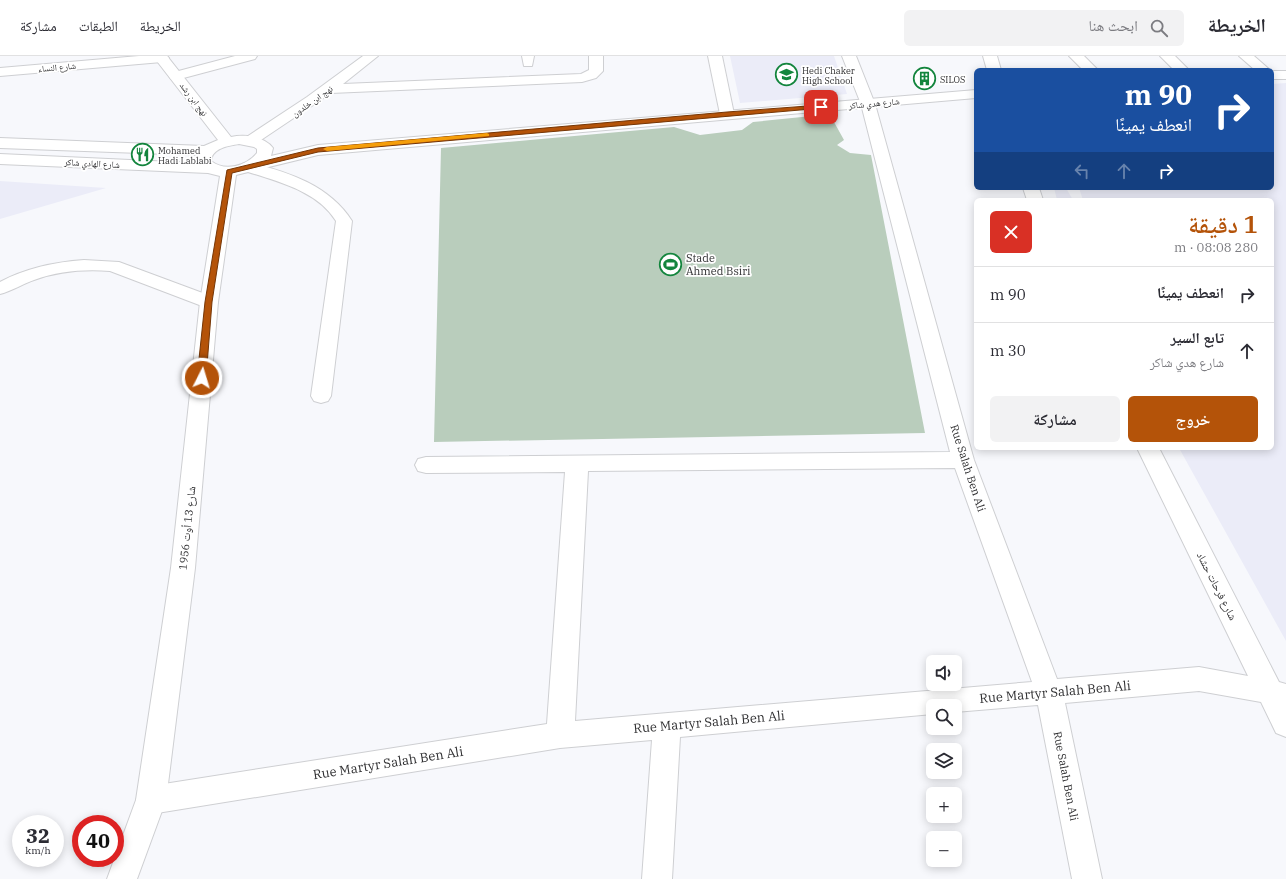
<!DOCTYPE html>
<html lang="ar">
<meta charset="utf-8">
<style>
:root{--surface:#fff;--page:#f2f2f3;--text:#2b2b33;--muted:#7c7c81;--line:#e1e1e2;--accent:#b45309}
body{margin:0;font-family:"IBM Plex Serif","Noto Naskh Arabic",serif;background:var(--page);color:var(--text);direction:rtl;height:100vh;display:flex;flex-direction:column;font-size:15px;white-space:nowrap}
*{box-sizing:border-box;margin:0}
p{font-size:13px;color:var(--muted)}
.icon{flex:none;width:22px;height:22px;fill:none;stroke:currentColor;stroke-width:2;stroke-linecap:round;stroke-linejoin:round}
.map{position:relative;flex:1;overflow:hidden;direction:ltr}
.side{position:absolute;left:974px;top:142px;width:300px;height:252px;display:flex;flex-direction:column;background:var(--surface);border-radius:6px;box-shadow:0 2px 10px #0003;direction:rtl}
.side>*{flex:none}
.top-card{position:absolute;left:974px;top:12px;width:300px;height:122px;border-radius:6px;box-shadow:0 2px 10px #0003;direction:rtl;background:#1a4fa0;color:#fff;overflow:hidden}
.fabs{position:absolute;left:926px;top:599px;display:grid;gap:8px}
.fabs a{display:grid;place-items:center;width:36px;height:36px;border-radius:6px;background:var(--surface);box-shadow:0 2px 10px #0003;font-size:20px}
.speed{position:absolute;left:12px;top:759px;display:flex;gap:8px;font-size:20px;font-weight:700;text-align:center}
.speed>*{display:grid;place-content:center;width:52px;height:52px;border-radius:50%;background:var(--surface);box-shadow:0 2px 10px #0003;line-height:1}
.speed small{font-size:10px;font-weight:400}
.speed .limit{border:6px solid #d22;background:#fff;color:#111}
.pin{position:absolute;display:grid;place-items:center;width:34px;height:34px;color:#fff;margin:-17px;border-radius:8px;box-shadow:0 2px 6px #0006}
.me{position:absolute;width:44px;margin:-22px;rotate:5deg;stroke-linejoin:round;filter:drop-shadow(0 0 3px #0008)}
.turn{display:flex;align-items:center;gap:14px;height:84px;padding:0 16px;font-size:18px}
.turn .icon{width:52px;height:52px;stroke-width:2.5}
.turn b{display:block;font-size:28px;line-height:34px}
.lanes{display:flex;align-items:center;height:38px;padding:0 16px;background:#0003;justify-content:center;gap:20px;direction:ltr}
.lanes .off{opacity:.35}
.round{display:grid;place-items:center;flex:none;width:42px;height:42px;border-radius:6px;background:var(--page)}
.overview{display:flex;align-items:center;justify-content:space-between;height:68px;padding:0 16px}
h1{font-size:24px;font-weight:600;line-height:30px;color:var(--accent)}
.action{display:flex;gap:8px;margin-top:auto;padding:8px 16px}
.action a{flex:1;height:46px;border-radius:6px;background:var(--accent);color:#fff;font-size:16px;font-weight:600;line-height:46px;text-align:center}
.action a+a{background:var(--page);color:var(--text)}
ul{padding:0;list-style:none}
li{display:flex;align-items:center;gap:12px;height:56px;padding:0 16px;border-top:1px solid var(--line)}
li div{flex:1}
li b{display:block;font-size:15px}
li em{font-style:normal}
header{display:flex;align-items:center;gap:24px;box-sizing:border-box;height:56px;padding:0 20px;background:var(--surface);border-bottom:1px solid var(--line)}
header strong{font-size:19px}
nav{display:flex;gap:22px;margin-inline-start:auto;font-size:14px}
.search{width:280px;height:36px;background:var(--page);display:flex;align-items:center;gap:10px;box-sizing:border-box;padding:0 14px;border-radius:6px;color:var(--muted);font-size:15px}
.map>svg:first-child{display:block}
</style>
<header>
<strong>الخريطة</strong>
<div class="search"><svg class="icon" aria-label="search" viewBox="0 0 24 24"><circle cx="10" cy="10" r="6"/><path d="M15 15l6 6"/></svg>ابحث هنا</div>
<nav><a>الخريطة</a><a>الطبقات</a><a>مشاركة</a></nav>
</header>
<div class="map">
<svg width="1286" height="823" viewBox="0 0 1286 823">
<rect width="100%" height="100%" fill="#f7f8fc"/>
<g fill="#ebecf8">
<path d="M730,0H834L847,38L740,47Z"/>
<path d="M1286,27V585L1179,392H1272V144H1083L1079,132H1272V28Z"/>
<path d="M0,125L106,132L0,163Z"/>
<path d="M1054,132H1066L1073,144H1057Z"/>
</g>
<path fill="#b9cdbc" d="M812,60L834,66L844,84L837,89L850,97L871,99L925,377L434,386L441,92L674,71L700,79L742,74L753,66Z"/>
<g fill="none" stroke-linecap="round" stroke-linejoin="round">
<defs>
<path id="service" d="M522,0H534L532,10H524Z"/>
<g id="minor">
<path d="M139,0H167L169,2L167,5L162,6L0,20V12Z"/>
<path d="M235,0H257L255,3L176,24L171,23L169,20L171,17Z"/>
<path d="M363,0H378L343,28L581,18L589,14V0H603V15L596,22L582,26L331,37L255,88H245L242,85L245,82L307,41Z"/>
<path d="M708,0H722L734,58L732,61H722L720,58Z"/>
<path d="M842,0H856L875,48L974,404L1057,623L1199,611L1248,620L1137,392H1159L1279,626L1286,628V681L1276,677L1261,646L1199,635L1065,647L1102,823H1072L1038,649L955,656V650H933V658L680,681L672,823H642L652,684L560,692L151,758L141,754L136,744L141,734L151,730L547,668L565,416L426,417L418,415L415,409L418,403L426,401L950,396L861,48ZM955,412L1032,626L575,665L588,415Z"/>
<path d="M983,0H997L1001,14H987Z"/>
<path d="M1069,0H1084L1098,14H1083Z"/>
<path d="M1160,0H1175L1189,14H1174Z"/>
<path d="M1239,0H1254L1270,14H1255Z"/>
<path d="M248,106C288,116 329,129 352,165L331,340L328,345L321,347L314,345L311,340L336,165C317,134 275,125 242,114L240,111L242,108Z"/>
<path d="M1023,132H1039L1043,144H1027Z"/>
<path d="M84,204L119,206L216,242L218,246L216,250L209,252L202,250L110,215C84,213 59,215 34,224C22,228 12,235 0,238V226C26,212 55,206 84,204Z"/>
</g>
<g id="tertiary">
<path d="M153,0H167L231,81C244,78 264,80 273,92L271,100L318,89L976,34V42L318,99L236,119L218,246L195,512L166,744L137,823H107L136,744L171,512L200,246L220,120L208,117L0,108V98L195,107L197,99L0,92V82L204,90L218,84ZM239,88L254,91L257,93V97C246,110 225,116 211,105C212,92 228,90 239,88Z"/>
<rect x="1272" y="15" width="14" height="8"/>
</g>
</defs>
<use href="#service" stroke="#cecfd2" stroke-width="2"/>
<use href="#minor" stroke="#cecfd2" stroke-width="2"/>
<use href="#tertiary" stroke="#cecfd2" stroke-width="2"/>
<use href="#service" fill="#fff" fill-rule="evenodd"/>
<use href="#minor" fill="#fff" fill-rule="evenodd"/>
<use href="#tertiary" fill="#fff" fill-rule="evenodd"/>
</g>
<path fill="#b45309" stroke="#753606" d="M821,49L823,50V52L318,96L232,117L212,246L206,322L202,325L197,322L205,246L227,114L318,92L727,56Z"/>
<path fill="#f59e0b" d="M487,77L489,78V80L327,95L323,93L327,91Z"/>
<defs>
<symbol id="school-ring" viewBox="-11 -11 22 22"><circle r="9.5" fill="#fff" stroke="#13853d" stroke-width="1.5"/><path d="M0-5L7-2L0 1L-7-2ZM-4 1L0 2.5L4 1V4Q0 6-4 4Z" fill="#13853d"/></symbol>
<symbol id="building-ring" viewBox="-11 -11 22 22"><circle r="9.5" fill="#fff" stroke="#13853d" stroke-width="1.5"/><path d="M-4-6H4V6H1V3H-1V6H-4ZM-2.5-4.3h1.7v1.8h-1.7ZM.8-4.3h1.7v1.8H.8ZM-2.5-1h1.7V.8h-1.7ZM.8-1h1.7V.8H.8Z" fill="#13853d"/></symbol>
<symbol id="restaurant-ring" viewBox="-11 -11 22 22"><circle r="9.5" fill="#fff" stroke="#13853d" stroke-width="1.5"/><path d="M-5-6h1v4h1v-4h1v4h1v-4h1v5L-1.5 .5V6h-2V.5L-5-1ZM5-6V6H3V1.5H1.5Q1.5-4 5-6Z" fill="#13853d"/></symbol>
<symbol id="stadium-ring" viewBox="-11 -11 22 22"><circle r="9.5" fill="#fff" stroke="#13853d" stroke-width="1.5"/><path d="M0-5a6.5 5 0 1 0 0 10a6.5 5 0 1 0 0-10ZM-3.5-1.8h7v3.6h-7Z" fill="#13853d"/></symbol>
</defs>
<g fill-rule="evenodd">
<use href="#school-ring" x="774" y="6" width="25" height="25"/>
<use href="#building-ring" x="912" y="10" width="25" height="25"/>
<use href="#restaurant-ring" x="130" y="86" width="25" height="25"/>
<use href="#stadium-ring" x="658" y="196" width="25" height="25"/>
</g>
<g text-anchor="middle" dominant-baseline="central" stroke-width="3.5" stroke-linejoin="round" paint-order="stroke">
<g font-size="9" fill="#2f2f31" stroke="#fff">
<text transform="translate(57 11) rotate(-5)">شارع النساء</text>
<text transform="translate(194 43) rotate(53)">نهج ابن رشد</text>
<text transform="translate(312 45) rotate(-35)">نهج ابن خلدون</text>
<text transform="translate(874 47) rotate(-5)">شارع هدي شاكر</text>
<text transform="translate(92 107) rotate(3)">شارع الهادي شاكر</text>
</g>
<g font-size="9" fill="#2f2f31" stroke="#fff" text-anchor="start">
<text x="802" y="14">Hedi Chaker<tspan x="802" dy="10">High School</tspan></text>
<text x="940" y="23">SILOS</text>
<text x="158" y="94">Mohamed<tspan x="158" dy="10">Hadi Lablabi</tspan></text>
</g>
<g font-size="11" fill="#2f2f31" stroke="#fff" text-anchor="start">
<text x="686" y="202">Stade<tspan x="686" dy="13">Ahmed Bsiri</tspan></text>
</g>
<g font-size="11" fill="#2f2f31" stroke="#fff">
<text transform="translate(968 412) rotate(72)">Rue Salah Ben Ali</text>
<text transform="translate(187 472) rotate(-84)">شارع 13 أوت 1956</text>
<text transform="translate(1217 530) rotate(63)">شارع فرحات حشاد</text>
<text transform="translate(1066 720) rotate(79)">Rue Salah Ben Ali</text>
</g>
<g font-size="13" fill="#2f2f31" stroke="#fff">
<text transform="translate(1055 636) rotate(-5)">Rue Martyr Salah Ben Ali</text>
<text transform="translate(709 666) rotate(-5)">Rue Martyr Salah Ben Ali</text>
<text transform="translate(388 707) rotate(-9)">Rue Martyr Salah Ben Ali</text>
</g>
</g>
</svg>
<div class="fabs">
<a><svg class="icon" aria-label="sound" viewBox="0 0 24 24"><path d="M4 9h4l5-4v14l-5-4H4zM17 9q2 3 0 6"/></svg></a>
<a><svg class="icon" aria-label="search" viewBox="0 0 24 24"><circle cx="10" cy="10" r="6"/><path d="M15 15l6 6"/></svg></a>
<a><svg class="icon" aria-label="layers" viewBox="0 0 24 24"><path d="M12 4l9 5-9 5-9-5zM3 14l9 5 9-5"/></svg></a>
<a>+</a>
<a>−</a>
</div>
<div class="speed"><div>32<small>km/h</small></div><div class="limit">40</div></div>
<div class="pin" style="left:821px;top:51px;background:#d93025"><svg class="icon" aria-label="arrive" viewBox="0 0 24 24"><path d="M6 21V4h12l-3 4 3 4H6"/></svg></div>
<svg class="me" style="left:202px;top:322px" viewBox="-20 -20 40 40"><circle r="17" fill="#b45309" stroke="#fff" stroke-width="3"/><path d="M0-11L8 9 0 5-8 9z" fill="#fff"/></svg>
<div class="top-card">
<div class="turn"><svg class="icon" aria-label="right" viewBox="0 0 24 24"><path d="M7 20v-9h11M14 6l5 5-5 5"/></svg><div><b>90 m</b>انعطف يمينًا</div></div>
<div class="lanes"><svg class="icon off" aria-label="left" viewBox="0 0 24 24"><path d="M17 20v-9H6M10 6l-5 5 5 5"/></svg><svg class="icon off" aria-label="ahead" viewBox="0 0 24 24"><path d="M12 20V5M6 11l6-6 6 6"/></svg><svg class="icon" aria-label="right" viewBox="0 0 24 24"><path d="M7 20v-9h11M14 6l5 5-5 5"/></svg></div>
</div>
<section class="side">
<div class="overview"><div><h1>1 دقيقة</h1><p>280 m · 08:08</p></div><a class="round" style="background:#d93025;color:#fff"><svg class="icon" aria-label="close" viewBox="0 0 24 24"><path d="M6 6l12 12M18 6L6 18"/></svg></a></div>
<ul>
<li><svg class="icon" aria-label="right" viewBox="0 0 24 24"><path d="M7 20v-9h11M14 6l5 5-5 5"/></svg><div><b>انعطف يمينًا</b></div><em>90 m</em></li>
<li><svg class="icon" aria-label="ahead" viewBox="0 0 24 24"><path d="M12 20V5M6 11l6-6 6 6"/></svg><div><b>تابع السير</b><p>شارع هدي شاكر</p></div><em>30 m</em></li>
</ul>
<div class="action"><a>خروج</a><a>مشاركة</a></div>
</section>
</div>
